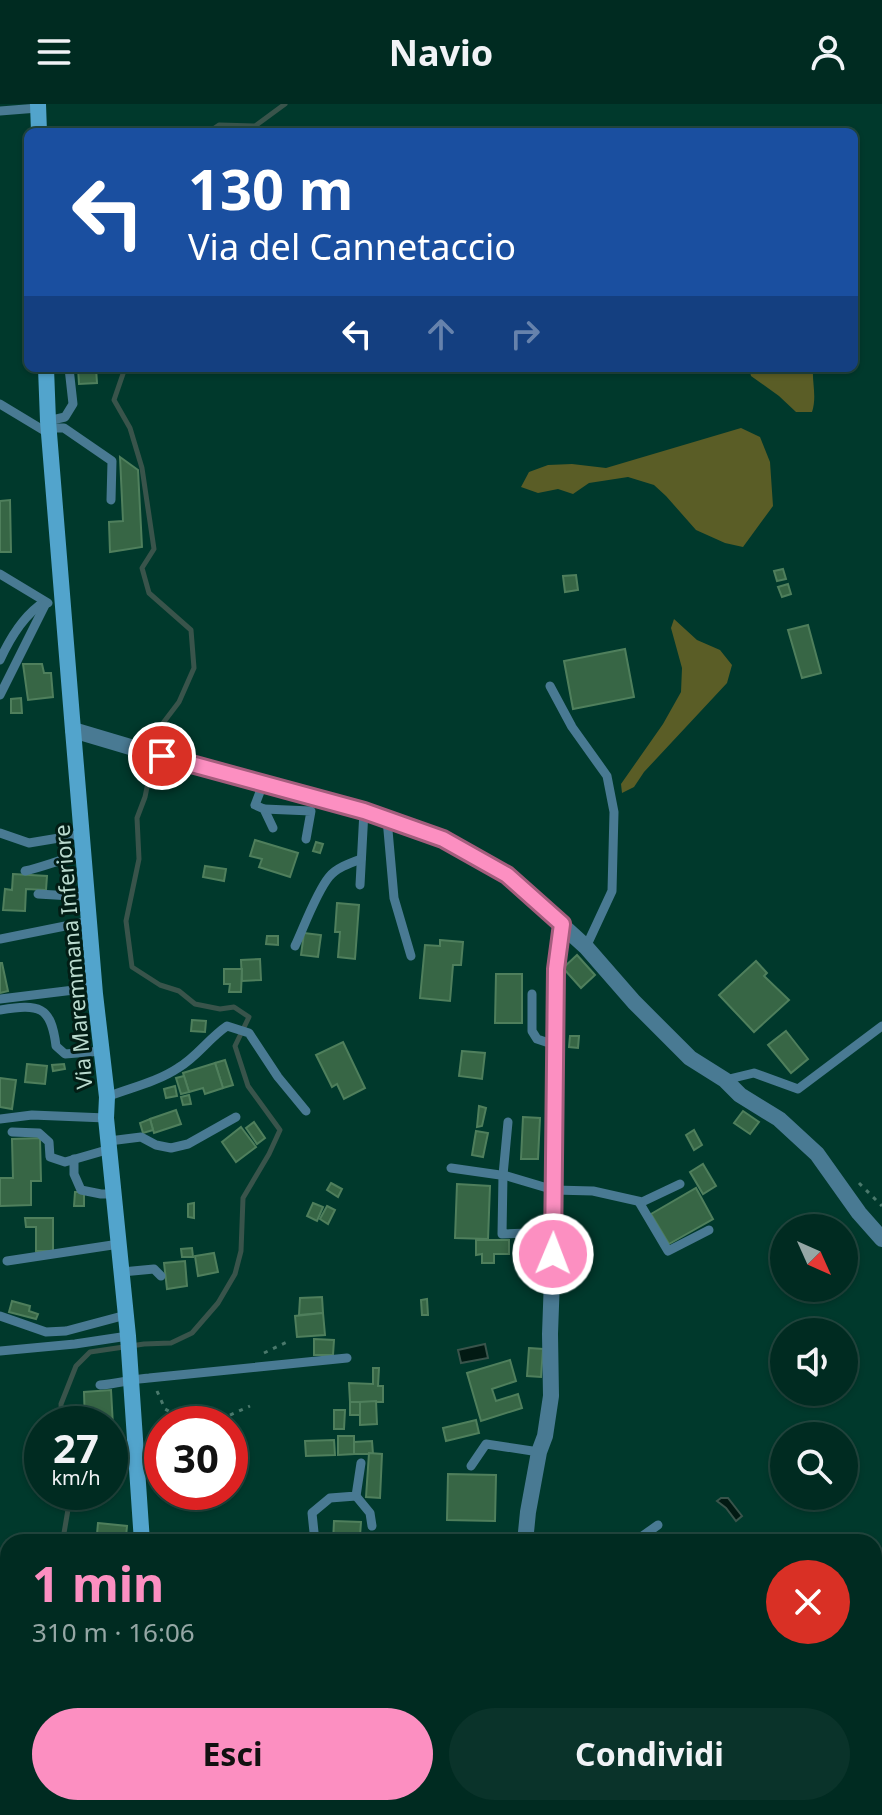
<!DOCTYPE html>
<html lang="it">
<meta charset="utf-8">
<style>
:root{--surface:#002b21;--page:#0a332a;--text:#f1f3f6;--muted:#95a7a5;--line:#22473f;--accent:#fc8fc1}
body{margin:0;font-family:"Noto Sans",sans-serif;background:var(--page);color:var(--text);height:100vh;display:flex;flex-direction:column;font-size:30px;white-space:nowrap}
*{box-sizing:border-box;margin:0}
p{font-size:26px;color:var(--muted)}
.icon{flex:none;width:44px;height:44px;fill:none;stroke:currentColor;stroke-width:2;stroke-linecap:round;stroke-linejoin:round}
.map{position:relative;flex:1;overflow:hidden}
.drawer{position:absolute;left:0px;top:1430px;width:882px;height:282px;display:flex;flex-direction:column;background:var(--surface);border-radius:24px 24px 0 0;box-shadow:0 2px 6px #0004,0 0 0 2px var(--line)}
.drawer>*{flex:none}
.guide{position:absolute;left:24px;top:24px;width:834px;height:244px;border-radius:12px;box-shadow:0 2px 6px #0004,0 0 0 2px var(--line);background:#1a4fa0;color:#fff;overflow:hidden}
.needle{width:52px;rotate:135deg}
.buttons{position:absolute;left:770px;top:1110px;display:grid;gap:16px}
.buttons a{display:grid;place-items:center;width:88px;height:88px;border-radius:50%;background:var(--surface);box-shadow:0 2px 6px #0004,0 0 0 2px var(--line);font-size:40px}
.speed{position:absolute;left:24px;top:1302px;display:flex;gap:16px;font-size:40px;font-weight:700;text-align:center}
.speed>*{display:grid;place-content:center;width:104px;height:104px;border-radius:50%;background:var(--surface);box-shadow:0 2px 6px #0004,0 0 0 2px var(--line);line-height:1}
.speed small{font-size:20px;font-weight:400}
.speed .limit{border:12px solid #d22;background:#fff;color:#111}
.pin{position:absolute;display:grid;place-items:center;width:68px;height:68px;color:#fff;margin:-34px;border:4px solid #fff;border-radius:50%;box-shadow:0 2px 8px #0007}
.me{position:absolute;width:88px;margin:-44px;rotate:1deg;stroke-linejoin:round;filter:drop-shadow(0 0 6px #0008)}
.turn{display:flex;align-items:center;gap:28px;height:168px;padding:0 32px;font-size:36px}
.turn .icon{width:104px;height:104px;stroke-width:2.5}
.turn b{display:block;font-size:56px;line-height:68px}
.lanes{display:flex;align-items:center;height:76px;padding:0 32px;background:#0003;justify-content:center;gap:40px;direction:ltr}
.lanes .off{opacity:.35}
.round{display:grid;place-items:center;flex:none;width:84px;height:84px;border-radius:42px;background:var(--page)}
.head{display:flex;align-items:center;justify-content:space-between;height:136px;padding:0 32px}
h1{font-size:48px;font-weight:700;line-height:60px;color:var(--accent)}
.cta{display:flex;gap:16px;margin-top:auto;padding:16px 32px}
.cta a{flex:1;height:92px;border-radius:48px;background:var(--accent);color:#111;font-size:32px;font-weight:700;line-height:92px;text-align:center}
.cta a+a{background:var(--page);color:var(--text)}
header{display:flex;justify-content:space-between;align-items:center;height:104px;padding:0 32px;background:var(--surface);font-size:36px;font-weight:700}
.map>svg:first-child{display:block}
</style>
<header><svg class="icon" aria-label="menu" viewBox="0 0 24 24"><path d="M4 6h16M4 12h16M4 18h16"/></svg>Navio<svg class="icon" aria-label="person" viewBox="0 0 24 24"><circle cx="12" cy="8" r="4"/><path d="M4 21q1-7 8-7t8 7"/></svg></header>
<div class="map">
<svg width="882" height="1711" viewBox="0 0 882 1711">
<rect width="100%" height="100%" fill="#00392c"/>
<g fill="#5a5d26">
<path d="M749,264H813C812,279 817,293 812,308H796L779,292L751,272Z"/>
<path d="M741,324L760,333L770,358L773,402L743,443L725,439L696,426L666,392L654,381L628,373L589,379L573,390L558,385L538,389L521,383L529,368L548,361L572,360L606,364Z"/>
<path d="M674,515L697,536L720,546L732,561L727,579L644,668L634,683L622,689L621,680L663,620L681,588L682,564L671,524Z"/>
</g>
<g fill="#021a13" stroke="#39544b" stroke-width="2">
<path d="M485,1240L488,1254L461,1259L458,1246Z"/>
<path d="M721,1394H728L742,1412L736,1417L726,1404L717,1397Z"/>
</g>
<g fill="none" stroke-linecap="round" stroke-linejoin="round">
<g stroke="#39544b" stroke-width="5">
<path d="M209,28L219,21L255,22L285,0"/>
<path d="M62,1320L61,1300L76,1262L90,1248L144,1240L171,1239L192,1229L218,1199L235,1170L241,1147L243,1094L269,1050L280,1026L248,982L235,942L249,913L234,903L220,905L195,900L179,887L160,881L132,863L126,817L139,755L137,714L145,693L151,664L157,627L179,598L194,564L191,526L149,489L142,464L154,445L142,364L130,324L114,296L125,264"/>
<path d="M60,1438L64,1429L71,1388"/>
<path d="M101,1711L102,1704"/>
</g>
</g>
<g fill="#376645" stroke="#4f7f5c" stroke-width="2">
<path d="M78,264H96L97,279L79,280Z"/>
<path d="M120,353L138,366L142,443L110,448L109,418L123,417Z"/>
<path d="M10,396L11,448H0V397Z"/>
<path d="M783,465L786,475L777,477L774,467Z"/>
<path d="M576,471L578,486L565,488L563,472Z"/>
<path d="M788,480L791,490L782,493L778,483Z"/>
<path d="M808,521L821,569L802,574L788,526Z"/>
<path d="M625,545L634,593L573,605L564,557Z"/>
<path d="M23,560H42L44,569H51L53,593L28,596Z"/>
<path d="M21,594L22,609H11V595Z"/>
<path d="M255,736L298,749L290,773L259,763L262,755L250,752Z"/>
<path d="M316,738L323,740L320,749L313,747Z"/>
<path d="M205,762L226,765L224,777L203,773Z"/>
<path d="M13,770L47,772L46,786L26,785L25,807L3,806L5,785L12,786Z"/>
<path d="M337,799L359,801L355,855L338,853L340,828H335Z"/>
<path d="M304,829L321,831L318,853L301,851Z"/>
<path d="M267,832H278V841L266,840Z"/>
<path d="M440,836L463,838L461,861H453L450,897L420,894L425,841L440,842Z"/>
<path d="M577,851L595,871L581,884L563,864Z"/>
<path d="M260,855L261,876L242,877L241,856Z"/>
<path d="M756,857L767,869L764,872L789,896L754,928L719,891Z"/>
<path d="M0,859H2L8,887L0,889Z"/>
<path d="M224,865H242L241,888H229L230,880H224Z"/>
<path d="M496,870H522V919H495Z"/>
<path d="M192,916L206,917L205,928L191,927Z"/>
<path d="M786,927L808,955L791,969L768,941Z"/>
<path d="M570,932H579L578,944L569,943Z"/>
<path d="M343,938L365,984L344,995L337,980L332,983L316,951Z"/>
<path d="M462,947L485,949L482,975L459,972Z"/>
<path d="M225,956L233,981L223,984L215,959Z"/>
<path d="M215,959L223,984L205,990L203,984L189,988L183,969Z"/>
<path d="M27,960L47,962L45,980L25,978Z"/>
<path d="M64,960L65,965L53,967L52,961Z"/>
<path d="M184,972L189,988L181,990L176,974Z"/>
<path d="M0,974L16,976L12,1005L0,1003Z"/>
<path d="M175,982L177,992L166,994L164,985Z"/>
<path d="M189,991L191,1000L183,1001L181,993Z"/>
<path d="M479,1002L486,1004L482,1022L477,1023Z"/>
<path d="M176,1006L181,1020L154,1029L150,1015Z"/>
<path d="M743,1007L759,1018L750,1030L734,1019Z"/>
<path d="M523,1013L540,1014L538,1055H521Z"/>
<path d="M150,1015L153,1026L143,1029L140,1019Z"/>
<path d="M254,1018L265,1034L257,1040L246,1024Z"/>
<path d="M241,1023L256,1043L236,1058L222,1038Z"/>
<path d="M694,1026L702,1041L694,1046L686,1031Z"/>
<path d="M476,1027L488,1029L483,1053L472,1051Z"/>
<path d="M40,1034L41,1077H31V1101L0,1102V1074H13L12,1035Z"/>
<path d="M703,1060L716,1082L703,1090L690,1068Z"/>
<path d="M331,1079L342,1085L338,1093L327,1086Z"/>
<path d="M457,1080L490,1082L488,1135L455,1134Z"/>
<path d="M696,1084L713,1115L669,1140L651,1110Z"/>
<path d="M75,1088H84V1102H74Z"/>
<path d="M194,1099V1114L188,1113V1100Z"/>
<path d="M313,1099L323,1103L317,1117L307,1112Z"/>
<path d="M327,1102L335,1106L328,1120L320,1115Z"/>
<path d="M25,1114H53V1147H36V1123H26Z"/>
<path d="M476,1136H509V1150H494V1159H482V1150L476,1151Z"/>
<path d="M192,1144L193,1153H182L181,1145Z"/>
<path d="M214,1149L218,1168L198,1172L195,1152Z"/>
<path d="M185,1157L187,1182L167,1185L164,1159Z"/>
<path d="M322,1193L323,1209L299,1211L300,1194Z"/>
<path d="M427,1195L428,1211H422L421,1196Z"/>
<path d="M12,1197L30,1202L29,1207L38,1210L36,1215L9,1208Z"/>
<path d="M323,1209L325,1231L297,1233L295,1212Z"/>
<path d="M314,1235L334,1236L333,1251H314Z"/>
<path d="M529,1244L543,1245L541,1273L527,1272Z"/>
<path d="M510,1256L516,1277L492,1285L496,1297L518,1290L522,1304L481,1317L467,1269Z"/>
<path d="M373,1264H379L378,1282H383V1298H350L349,1279L373,1280Z"/>
<path d="M111,1286L114,1340H110V1320H85L84,1288Z"/>
<path d="M376,1297L377,1320L360,1321V1298Z"/>
<rect x="350" y="1298" width="10" height="13"/>
<path d="M334,1306H345L344,1325H334Z"/>
<path d="M476,1316L479,1329L446,1337L443,1324Z"/>
<path d="M338,1332H354V1350L338,1351Z"/>
<path d="M334,1336L335,1351L306,1352L305,1337Z"/>
<path d="M372,1337L373,1350H354V1338Z"/>
<path d="M369,1349L382,1350L380,1394L366,1393Z"/>
<path d="M448,1370L496,1371L495,1417L447,1416Z"/>
<path d="M334,1417L361,1418L360,1432H377V1438H333Z"/>
<path d="M98,1419L127,1422L126,1433L97,1430Z"/>
<path d="M109,1431L126,1433L125,1438H109Z"/>
<path d="M0,1550L8,1552V1595L0,1594Z"/>
<path d="M294,1704H333L331,1711H292Z"/>
</g>
<g fill="none" stroke-linecap="round" stroke-linejoin="round">
<g stroke="#4a796c" stroke-width="3" stroke-dasharray="4 6" stroke-linecap="butt">
<path d="M859,1079L882,1102"/>
<path d="M264,1249L289,1237"/>
<path d="M157,1287L165,1305L189,1319L215,1318L250,1302"/>
<path d="M269,1711L270,1704"/>
</g>
<g stroke="#497a93" stroke-width="9">
<path d="M0,7L38,4"/>
<path d="M0,300L48,329"/>
<path d="M48,317L65,313L73,300L69,264"/>
<path d="M48,324H64L112,357L111,396"/>
<path d="M0,470L48,499"/>
<path d="M0,556C10,534 24,511 44,498"/>
<path d="M550,582L572,623L607,672L614,708L612,787L586,843"/>
<path d="M0,591L46,499"/>
<path d="M263,680L255,701L264,705L273,724"/>
<path d="M264,705L311,707L306,735"/>
<path d="M387,715L394,794L411,852"/>
<path d="M0,729L29,739L83,730"/>
<path d="M25,767C46,762 64,754 85,750"/>
<path d="M360,781L364,707"/>
<path d="M38,790L88,793"/>
<path d="M0,835L90,817"/>
<path d="M295,842C304,823 316,789 329,773C336,764 350,759 361,755"/>
<path d="M532,890V927L537,935L555,941"/>
<path d="M0,895L74,886L95,880"/>
<path d="M0,906C39,900 51,901 56,942L65,950L102,947"/>
<path d="M725,976L754,969L798,985L882,922"/>
<path d="M107,993C130,984 157,978 178,964C197,953 209,934 227,922L249,929L278,973L306,1007"/>
<path d="M0,1015L32,1011L106,1014"/>
<path d="M508,1018L503,1071L502,1130L554,1128"/>
<path d="M12,1028L39,1029L49,1038L50,1053L65,1058L110,1045"/>
<path d="M109,1037L141,1033L156,1041L171,1044L188,1040L236,1013"/>
<path d="M74,1055V1070L81,1086L101,1090H115"/>
<path d="M451,1064L507,1072L554,1086L593,1087L642,1098L680,1080"/>
<path d="M639,1098L668,1147L709,1126"/>
<path d="M7,1157L119,1140"/>
<path d="M122,1168L154,1165L161,1172"/>
<path d="M0,1212L46,1228L66,1227L126,1211"/>
<path d="M0,1247L75,1240L128,1232"/>
<path d="M100,1281C117,1280 132,1275 149,1274L347,1254"/>
<path d="M471,1362L486,1340L539,1348"/>
<path d="M356,1392L370,1409L372,1422"/>
<path d="M315,1438L312,1409L330,1394L356,1392L361,1359"/>
<path d="M634,1438L658,1421"/>
<path d="M0,1603L8,1606"/>
<path d="M0,1623L8,1617"/>
<path d="M0,1653L2,1647L8,1638"/>
<path d="M464,1704L465,1711"/>
<path d="M337,1711L338,1704"/>
<path d="M478,1711L483,1704"/>
</g>
<g stroke="#497a93" stroke-width="16">
<path d="M73,626L194,662L364,707L443,735L507,771L586,843L634,898L690,954L725,976L740,991L779,1015L817,1050L859,1109L882,1135"/>
<path d="M525,1438L528,1408L539,1348L545,1332L551,1292L550,1230L554,1119L553,1044L556,865L562,820"/>
<path d="M518,1711V1704"/>
</g>
<g stroke="#52a4cc" stroke-width="16">
<path d="M38,0L39,28"/>
<path d="M46,264L48,317L73,626L95,890L107,993L106,1014L128,1232L142,1438"/>
<path d="M161,1704V1711"/>
</g>
</g>
<g fill="none" stroke-linecap="round" stroke-linejoin="round">
<defs>
<path id="route" d="M162,652L364,707L443,735L507,771L562,820L556,865L553,1150"/>
</defs>
<use href="#route" stroke="#a45d7d" stroke-width="20"/>
<use href="#route" stroke="#fc8fc1" stroke-width="14"/>
</g>
<g text-anchor="middle" dominant-baseline="central" stroke-width="6" stroke-linejoin="round" paint-order="stroke">
<g font-size="22" fill="#badace" stroke="#021d15">
<text transform="translate(72 853) rotate(-95)">Via Maremmana Inferiore</text>
</g>
</g>
</svg>
<div class="buttons">
<a><svg class="needle" viewBox="-14 -14 28 28"><path d="M0-13l5 13h-10z" fill="#e53935"/><path d="M0 13l5-13h-10z" fill="#95a7a5"/></svg></a>
<a><svg class="icon" aria-label="sound" viewBox="0 0 24 24"><path d="M4 9h4l5-4v14l-5-4H4zM17 9q2 3 0 6"/></svg></a>
<a><svg class="icon" aria-label="search" viewBox="0 0 24 24"><circle cx="10" cy="10" r="6"/><path d="M15 15l6 6"/></svg></a>
</div>
<div class="speed"><div>27<small>km/h</small></div><div class="limit">30</div></div>
<div class="pin" style="left:162px;top:652px;background:#d93025"><svg class="icon" aria-label="arrive" viewBox="0 0 24 24"><path d="M6 21V4h12l-3 4 3 4H6"/></svg></div>
<svg class="me" style="left:553px;top:1150px" viewBox="-20 -20 40 40"><circle r="17" fill="#fc8fc1" stroke="#fff" stroke-width="3"/><path d="M0-11L8 9 0 5-8 9z" fill="#fff"/></svg>
<div class="guide">
<div class="turn"><svg class="icon" aria-label="left" viewBox="0 0 24 24"><path d="M17 20v-9H6M10 6l-5 5 5 5"/></svg><div><b>130 m</b>Via del Cannetaccio</div></div>
<div class="lanes"><svg class="icon" aria-label="left" viewBox="0 0 24 24"><path d="M17 20v-9H6M10 6l-5 5 5 5"/></svg><svg class="icon off" aria-label="ahead" viewBox="0 0 24 24"><path d="M12 20V5M6 11l6-6 6 6"/></svg><svg class="icon off" aria-label="right" viewBox="0 0 24 24"><path d="M7 20v-9h11M14 6l5 5-5 5"/></svg></div>
</div>
<section class="drawer">
<div class="head"><div><h1>1 min</h1><p>310 m · 16:06</p></div><a class="round" style="background:#d93025;color:#fff"><svg class="icon" aria-label="close" viewBox="0 0 24 24"><path d="M6 6l12 12M18 6L6 18"/></svg></a></div>
<div class="cta"><a>Esci</a><a>Condividi</a></div>
</section>
</div>
